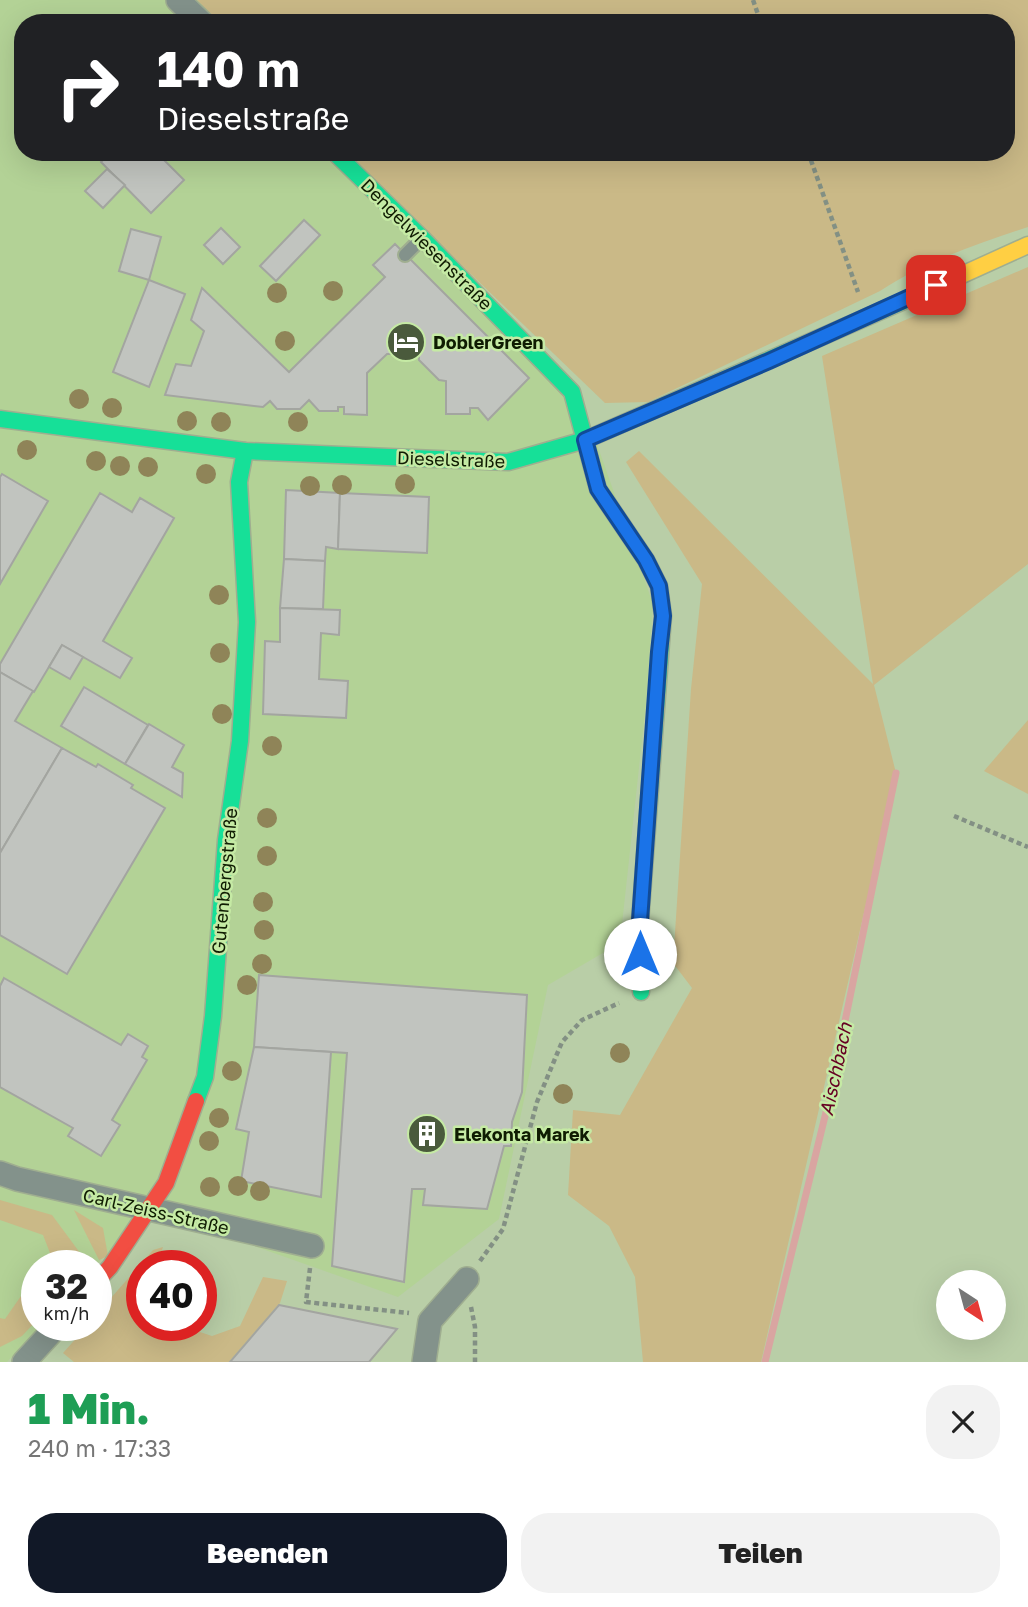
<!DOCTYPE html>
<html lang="de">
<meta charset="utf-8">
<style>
:root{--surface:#fff;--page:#f2f2f2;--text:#222;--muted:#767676;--accent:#111827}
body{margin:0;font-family:"Golos Text",sans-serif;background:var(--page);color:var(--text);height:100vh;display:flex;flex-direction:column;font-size:26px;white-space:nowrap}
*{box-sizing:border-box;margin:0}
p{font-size:23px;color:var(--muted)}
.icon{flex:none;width:38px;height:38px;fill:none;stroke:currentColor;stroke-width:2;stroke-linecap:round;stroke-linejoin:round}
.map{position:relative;height:1362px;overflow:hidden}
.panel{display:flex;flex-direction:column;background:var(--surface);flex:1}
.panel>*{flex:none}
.banner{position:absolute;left:14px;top:14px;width:1001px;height:147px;border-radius:28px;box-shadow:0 7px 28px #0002;background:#202124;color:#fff;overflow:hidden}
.needle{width:46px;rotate:144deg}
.tools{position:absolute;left:936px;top:1270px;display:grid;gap:14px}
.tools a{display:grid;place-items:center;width:70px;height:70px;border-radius:50%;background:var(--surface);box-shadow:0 7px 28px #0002;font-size:35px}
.speed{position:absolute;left:21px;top:1250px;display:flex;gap:14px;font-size:35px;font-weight:700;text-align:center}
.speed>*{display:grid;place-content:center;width:91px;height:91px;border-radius:50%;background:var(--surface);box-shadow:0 7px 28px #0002;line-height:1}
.speed small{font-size:18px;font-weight:400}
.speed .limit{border:10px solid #d22;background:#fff;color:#111}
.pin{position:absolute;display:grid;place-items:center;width:60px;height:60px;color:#fff;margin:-30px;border-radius:14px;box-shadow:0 4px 10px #0006}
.me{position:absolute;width:77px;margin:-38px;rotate:0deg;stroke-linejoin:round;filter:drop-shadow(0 0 5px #0008)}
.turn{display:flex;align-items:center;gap:24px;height:147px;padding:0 28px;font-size:32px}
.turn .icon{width:91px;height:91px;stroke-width:2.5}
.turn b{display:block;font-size:49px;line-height:60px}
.round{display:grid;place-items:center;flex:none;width:74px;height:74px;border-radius:28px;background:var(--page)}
.headline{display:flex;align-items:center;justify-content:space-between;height:119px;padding:0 28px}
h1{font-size:42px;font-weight:800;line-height:52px;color:#1e9e55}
.cta{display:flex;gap:14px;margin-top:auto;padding:14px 28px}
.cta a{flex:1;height:80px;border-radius:28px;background:var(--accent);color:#fff;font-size:28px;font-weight:800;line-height:80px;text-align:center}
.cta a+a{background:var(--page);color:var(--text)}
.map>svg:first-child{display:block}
</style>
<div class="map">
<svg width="1028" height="1362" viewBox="0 0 1028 1362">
<rect width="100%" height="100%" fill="#b9cea7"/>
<path fill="#b3d296" d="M0,0H198L220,23H23V152H349L576,384L653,604L646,703L620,943L548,985L499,1219L398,1297L150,1209L96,1265H37V1325H42L7,1362H0Z"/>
<g fill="#cab987">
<path d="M197,0H1028V227C977,244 926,261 880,291L648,402L605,403L424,229L348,152H1006V23H219Z"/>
<path d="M1028,267V564L874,685L896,773L761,1362H643L635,1277L609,1226L568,1195L573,1110L620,1115L692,988L673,963L691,689L702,584L626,462L639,451L873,684L822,356Z"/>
<path d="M1028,720V794L984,771Z"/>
<path d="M0,1200L52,1215L89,1265H42L50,1253L43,1235L0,1220Z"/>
<path d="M74,1210L103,1228L108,1256L99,1260Z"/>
<path d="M163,1247L157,1265H142V1325H179L212,1336L240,1326L263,1277L287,1281L280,1303L229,1362H74L63,1353L88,1325H96V1315L153,1250Z"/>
<path d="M37,1273V1320L22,1336L0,1347V1318L5,1319Z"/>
</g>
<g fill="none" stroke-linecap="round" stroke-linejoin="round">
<path stroke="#d9a5a1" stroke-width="7" d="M765,1362L828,1104L896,773"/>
</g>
<g fill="#c1c4bf" stroke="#a3a5a0" stroke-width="2">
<path d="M111,152H156L184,180L151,213L101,162Z"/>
<path d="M107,169L125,185L103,208L85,191Z"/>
<path d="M304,220L320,235L276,281L260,266Z"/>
<path d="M221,228L240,247L223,264L204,245Z"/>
<path d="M131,229L161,237L149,280L119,271Z"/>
<path d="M395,244L529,378L488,420L478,408H470V414H446V381L439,380L419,360V354H387L367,373V415L344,414V407H338V411H319L309,400L300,409H277L270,401L263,407L165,395L176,364L191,366L204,331L191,320L202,288L289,372L385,277L373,265Z"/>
<path d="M149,280L185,294L149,387L113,372Z"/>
<path d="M2,474L48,501L0,584V477Z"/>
<path d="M286,490L340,493L338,549L326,547L325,561L284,559Z"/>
<path d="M100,493L132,512L140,498L174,518L103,641L132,658L120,678L62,645L34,692L0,672V664Z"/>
<path d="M340,493L429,497L427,553L338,549Z"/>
<path d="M284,559L325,561L323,609L280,608Z"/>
<path d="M280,608L340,610L339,635L321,633L319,679L348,681L346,718L263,714L265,641L280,642Z"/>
<path d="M62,645L83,657L70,679L49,667Z"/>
<path d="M0,672L33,691L15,721L62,748L0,853Z"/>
<path d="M84,687L148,725L125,764L61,726Z"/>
<path d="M149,724L184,745L172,767L183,773L182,797L125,764Z"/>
<path d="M62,748L96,767L98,764L133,785L131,788L165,808L67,974L0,935V853Z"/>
<path d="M259,975L527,995L522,1092L512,1122L511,1146H504L487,1209L423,1205L425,1189H412L404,1282L332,1266L347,1053L254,1047Z"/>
<path d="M4,978L121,1045L128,1034L148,1046L142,1057L147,1060L112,1120L120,1125L101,1156L68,1136L73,1128L0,1087V986Z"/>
<path d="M254,1047L331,1052L321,1197L241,1181L249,1132L236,1129Z"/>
<path d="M279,1305L397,1329L369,1362H230Z"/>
</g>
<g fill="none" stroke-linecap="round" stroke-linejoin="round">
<defs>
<path id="lane" d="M405,255L422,238"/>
<g id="street">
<path d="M178,0L202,23"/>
<path d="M0,1173L17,1179L312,1246"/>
<path d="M24,1362L58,1325"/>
<path d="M424,1362L430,1321L467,1279"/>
</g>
<g id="fast">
<path d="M334,152L422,238L572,392L598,489L646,560L659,586L663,616L639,935L641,992"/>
<path d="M0,419L245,451L508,462L585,440L922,293"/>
<path d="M196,1101L205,1077L213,1016L226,840L240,741L247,622L239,482L245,451"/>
</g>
<path id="slow" d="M922,293L1028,245"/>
<path id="jam" d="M96,1282L110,1267L166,1183L196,1101"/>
</defs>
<use href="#lane" stroke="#9fae90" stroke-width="16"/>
<use href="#street" stroke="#9fae90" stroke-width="26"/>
<use href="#fast" stroke="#9fae90" stroke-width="19"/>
<use href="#slow" stroke="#9fae90" stroke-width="19"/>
<use href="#jam" stroke="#9fae90" stroke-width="19"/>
<g stroke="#839084" stroke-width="4.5" stroke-dasharray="5 3.5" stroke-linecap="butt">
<path d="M753,0L761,23"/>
<path d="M808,152L858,292"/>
<path d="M954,816L1028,847"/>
<path d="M480,1261L503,1229L537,1102L562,1042L582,1020L619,1003"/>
<path d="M310,1268L306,1302L409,1313"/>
<path d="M471,1307L475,1327V1362"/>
</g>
<use href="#lane" stroke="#83928b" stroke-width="12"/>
<use href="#street" stroke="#83928b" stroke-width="23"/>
<use href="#fast" stroke="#16e098" stroke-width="16"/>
<use href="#slow" stroke="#ffcf43" stroke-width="16"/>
<use href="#jam" stroke="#f24e42" stroke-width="16"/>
</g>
<g fill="#8f8458">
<circle cx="333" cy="291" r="10"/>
<circle cx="277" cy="293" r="10"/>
<circle cx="285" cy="341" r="10"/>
<circle cx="79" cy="399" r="10"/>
<circle cx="112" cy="408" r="10"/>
<circle cx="187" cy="421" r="10"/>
<circle cx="221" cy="422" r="10"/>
<circle cx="298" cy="422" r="10"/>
<circle cx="27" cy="450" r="10"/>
<circle cx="96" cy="461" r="10"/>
<circle cx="120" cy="466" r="10"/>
<circle cx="148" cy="467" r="10"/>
<circle cx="206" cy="474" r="10"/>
<circle cx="405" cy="484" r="10"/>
<circle cx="342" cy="485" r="10"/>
<circle cx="310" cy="486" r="10"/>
<circle cx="219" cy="595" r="10"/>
<circle cx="220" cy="653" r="10"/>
<circle cx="222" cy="714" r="10"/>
<circle cx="272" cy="746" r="10"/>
<circle cx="267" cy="818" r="10"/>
<circle cx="267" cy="856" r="10"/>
<circle cx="263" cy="902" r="10"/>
<circle cx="264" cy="930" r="10"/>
<circle cx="262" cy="964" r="10"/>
<circle cx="247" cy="985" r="10"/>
<circle cx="620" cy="1053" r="10"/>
<circle cx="232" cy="1071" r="10"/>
<circle cx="563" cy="1094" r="10"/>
<circle cx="219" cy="1118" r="10"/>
<circle cx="209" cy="1141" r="10"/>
<circle cx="238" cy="1186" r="10"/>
<circle cx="210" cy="1187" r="10"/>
<circle cx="260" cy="1191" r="10"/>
</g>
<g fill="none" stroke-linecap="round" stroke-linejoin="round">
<defs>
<path id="route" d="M640,954L639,935L659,652L663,616L659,586L646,560L598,489L585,440L769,361L936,285"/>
</defs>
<use href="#route" stroke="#114b97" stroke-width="18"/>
<use href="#route" stroke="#1a73e8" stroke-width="12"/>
</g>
<defs>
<symbol id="hotel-disc" viewBox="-11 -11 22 22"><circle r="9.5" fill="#4a5a3c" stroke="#c5eaa4"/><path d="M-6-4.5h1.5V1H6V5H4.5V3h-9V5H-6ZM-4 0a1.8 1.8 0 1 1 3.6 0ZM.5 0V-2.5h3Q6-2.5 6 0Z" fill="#fff"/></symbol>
<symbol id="building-disc" viewBox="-11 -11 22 22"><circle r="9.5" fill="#4a5a3c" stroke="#c5eaa4"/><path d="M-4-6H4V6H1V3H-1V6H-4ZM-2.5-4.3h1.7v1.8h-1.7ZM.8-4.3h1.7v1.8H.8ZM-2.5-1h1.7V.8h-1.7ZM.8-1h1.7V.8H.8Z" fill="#fff"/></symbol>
</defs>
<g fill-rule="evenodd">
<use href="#hotel-disc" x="384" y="320" width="44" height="44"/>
<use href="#building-disc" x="405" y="1112" width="44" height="44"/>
</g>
<g text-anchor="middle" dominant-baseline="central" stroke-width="5" stroke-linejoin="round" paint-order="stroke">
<g font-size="18" fill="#0f1c02" stroke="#c5eaa4">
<text transform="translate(427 244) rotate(45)">Dengelwiesenstraße</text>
<text transform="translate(451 459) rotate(2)">Dieselstraße</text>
<text transform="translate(224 881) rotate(-85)">Gutenbergstraße</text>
<text transform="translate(156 1211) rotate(13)">Carl-Zeiss-Straße</text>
</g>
<g font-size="18" font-weight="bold" fill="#0f1c02" stroke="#c5eaa4" text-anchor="start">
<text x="433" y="342">DoblerGreen</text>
<text x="454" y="1134">Elekonta Marek</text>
</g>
<g font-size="19" font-style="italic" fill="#660023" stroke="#c5eaa4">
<text transform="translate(835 1069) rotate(-78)">Aischbach</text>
</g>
</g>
</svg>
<div class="tools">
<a><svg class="needle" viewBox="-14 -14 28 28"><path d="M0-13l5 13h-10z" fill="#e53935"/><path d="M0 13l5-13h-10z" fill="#767676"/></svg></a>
</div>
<div class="speed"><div>32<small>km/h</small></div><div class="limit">40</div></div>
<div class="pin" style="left:936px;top:285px;background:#d93025"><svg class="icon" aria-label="arrive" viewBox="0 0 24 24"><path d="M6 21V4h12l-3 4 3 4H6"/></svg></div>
<svg class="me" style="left:640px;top:954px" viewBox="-20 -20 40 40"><circle r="19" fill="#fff"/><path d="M0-13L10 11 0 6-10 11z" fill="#1a73e8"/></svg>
<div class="banner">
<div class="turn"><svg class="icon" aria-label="right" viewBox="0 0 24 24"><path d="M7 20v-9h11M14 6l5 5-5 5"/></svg><div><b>140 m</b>Dieselstraße</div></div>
</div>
</div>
<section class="panel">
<div class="headline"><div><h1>1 Min.</h1><p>240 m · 17:33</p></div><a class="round"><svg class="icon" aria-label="close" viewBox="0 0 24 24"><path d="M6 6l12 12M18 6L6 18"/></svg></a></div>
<div class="cta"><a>Beenden</a><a>Teilen</a></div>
</section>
